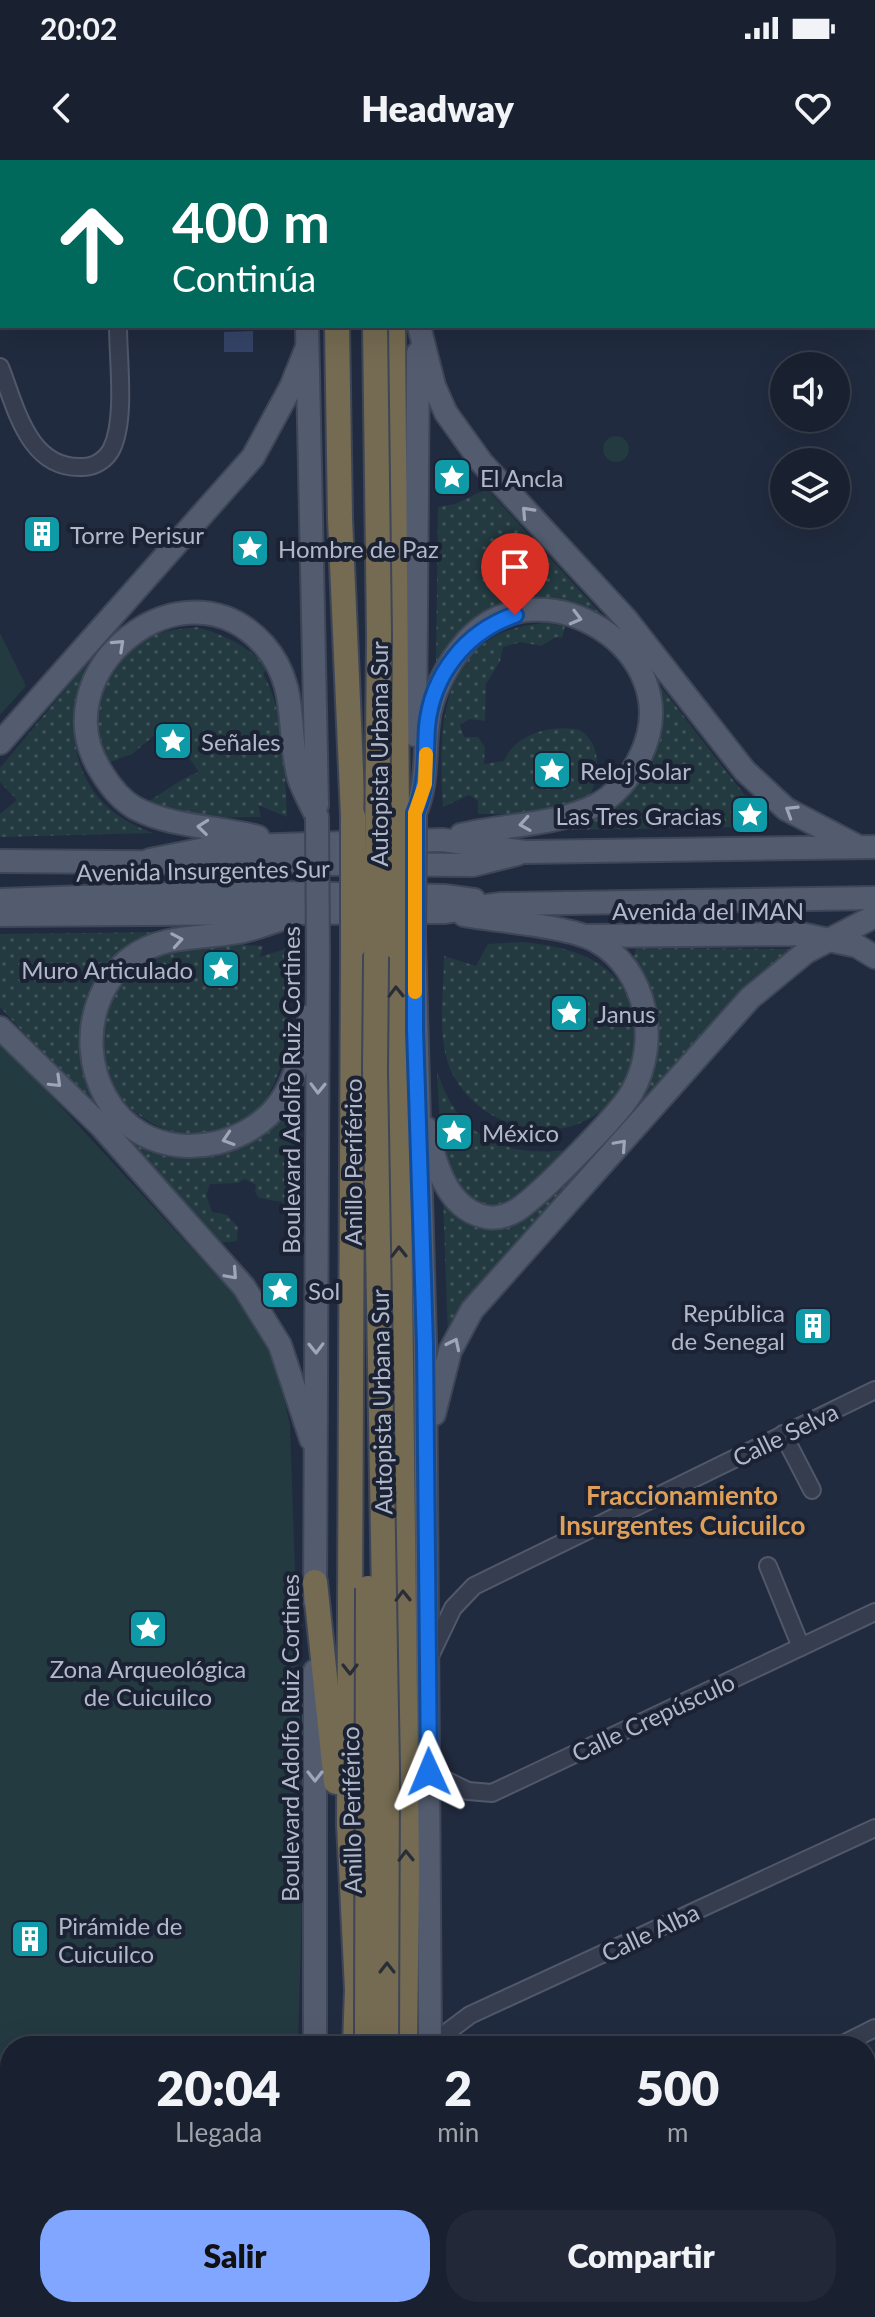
<!DOCTYPE html>
<html lang="es">
<meta charset="utf-8">
<style>
:root{--surface:#19202f;--page:#222837;--text:#f1f3f6;--muted:#9fa3aa;--line:#373e4b;--accent:#81a6ff}
body{margin:0;font-family:Lato,sans-serif;background:var(--page);color:var(--text);height:100vh;display:flex;flex-direction:column;font-size:30px;white-space:nowrap}
*{box-sizing:border-box;margin:0}
p{font-size:26px;color:var(--muted)}
.icon{flex:none;width:44px;height:44px;fill:none;stroke:currentColor;stroke-width:2;stroke-linecap:round;stroke-linejoin:round}
.map{position:relative;flex:1;overflow:hidden}
.panel{position:absolute;left:0px;top:1876px;width:876px;height:282px;display:flex;flex-direction:column;background:var(--surface);border-radius:32px 32px 0 0;box-shadow:0 8px 32px #0002,0 0 0 2px var(--line)}
.panel>*{flex:none}
.hud{position:absolute;left:0px;top:0px;width:876px;height:168px;box-shadow:0 8px 32px #0002,0 0 0 2px var(--line);background:#00695c;color:#fff;overflow:hidden}
.tools{position:absolute;left:770px;top:192px;display:grid;gap:16px}
.tools a{display:grid;place-items:center;width:80px;height:80px;border-radius:50%;background:var(--surface);box-shadow:0 8px 32px #0002,0 0 0 2px var(--line);font-size:40px}
.pin{position:absolute;display:grid;place-items:center;width:68px;height:68px;color:#fff;margin:-82px -34px;border-radius:50% 50% 50% 0;rotate:-45deg;box-shadow:0 0 8px #0007}
.pin .icon{rotate:45deg}
.me{position:absolute;width:88px;margin:-44px;rotate:359deg;stroke-linejoin:round;filter:drop-shadow(0 0 6px #0008)}
.turn{display:flex;align-items:center;gap:28px;height:168px;padding:0 40px;font-size:36px}
.turn .icon{width:104px;height:104px;stroke-width:2.5}
.turn b{display:block;font-size:56px;line-height:68px}
.eta{display:flex;justify-content:space-evenly;align-items:center;height:136px;text-align:center}
.eta b{font-size:48px;font-weight:800;line-height:56px}
.primary-button{display:flex;gap:16px;margin-top:auto;padding:16px 40px}
.primary-button a{flex:1;height:92px;border-radius:32px;background:var(--accent);color:#111;font-size:32px;font-weight:800;line-height:92px;text-align:center}
.primary-button a+a{background:var(--page);color:var(--text)}
.status{display:flex;justify-content:space-between;align-items:center;height:56px;padding:0 40px;background:var(--surface);direction:ltr}
.status svg{height:22px;fill:currentColor}
header{display:flex;justify-content:space-between;align-items:center;height:104px;padding:0 40px;background:var(--surface);font-size:36px;font-weight:800}
.map>svg:first-child{display:block}
</style>
<div class="status"><b>20:02</b><svg viewBox="0 0 49 12"><path d="M0 12V9h3v3zM5 12V6h3v6zM10 12V3h3v9zM15 12V0h3v12zM26 1h20v11H26zM47 4h2v5h-2z"/></svg></div>
<header><svg class="icon" aria-label="back" viewBox="0 0 24 24"><path d="M15 5l-7 7 7 7"/></svg>Headway<svg class="icon" aria-label="heart" viewBox="0 0 24 24"><path d="M12 20l-8-8c-3-5 5-10 8-4 3-6 11-1 8 4z"/></svg></header>
<div class="map">
<svg width="875" height="2157" viewBox="0 0 875 2157">
<defs>
<pattern id="grass-dots" width="8" height="8" patternUnits="userSpaceOnUse" patternTransform="scale(2)"><rect width="8" height="8" fill="#233a40"/><path d="M2 2h.1M6 6h.1" fill="none" stroke="#41545a" stroke-width="1.8" stroke-linecap="round"/></pattern>
</defs>
<rect width="100%" height="100%" fill="#212b3f"/>
<g fill="url(#grass-dots)">
<path d="M487,329L614,468L589,453L474,462L453,478L436,505L438,347L455,344Z"/>
<path d="M544,463L565,466L562,478L556,477L541,486L521,482L503,487L500,501L486,524L485,561L470,559L460,565L464,577H478L485,587L484,604L504,601C516,573 552,564 580,570C593,579 598,592 597,608C595,619 594,636 584,642C562,657 505,654 478,654V641L469,635L443,647C438,562 440,472 544,463Z"/>
<path d="M197,467C227,476 246,485 268,508L263,514C287,557 284,608 287,657L258,645L261,657L208,658L141,646C161,635 178,619 199,612L190,599L191,590L179,566L162,569L132,594L105,604C78,557 108,488 160,473C172,469 185,469 197,467Z"/>
<path d="M637,496L747,638L742,667L572,670V664L644,609Z"/>
<path d="M89,501C60,574 72,644 153,673L0,677V654L17,640L0,622V608Z"/>
<path d="M171,772C150,784 125,793 107,808C74,833 71,921 101,949C113,960 188,986 208,995L251,980L296,930L293,1070L285,1067L282,1042L259,1038L255,1032L256,1025L245,1019L238,1023L210,1024L206,1035L212,1052L227,1055L238,1067L237,1081L218,1083L0,847V774Z"/>
<path d="M523,782C549,785 576,789 599,804C687,861 616,1007 504,961C479,951 454,926 447,900C438,869 444,828 444,796L476,806L488,784Z"/>
<path d="M212,783L263,786L260,797L288,788C289,833 293,884 273,926C224,1030 62,953 108,841C117,819 134,799 157,790C173,784 195,785 212,783Z"/>
<path d="M636,788L798,789C719,869 641,948 565,1030C522,1077 477,1121 448,1178L443,1036L504,1063L652,904L658,859L647,825L632,805Z"/>
<path d="M437,911C457,974 501,998 566,990C548,1008 529,1034 505,1043C439,1069 439,946 437,911Z"/>
</g>
<g fill="#233a40">
<circle cx="616" cy="289" r="13"/>
<path d="M0,473L26,526L0,555Z"/>
<path d="M0,880L249,1151L274,1193L290,1265L304,1673L298,1886H10V2148H25L24,2157H0Z"/>
</g>
<path fill="#344467" d="M253,171V192H224V172Z"/>
<g fill="none" stroke-linecap="round" stroke-linejoin="round">
<defs>
<g id="minor">
<path d="M116,0V2"/>
<path d="M0,207C16,247 28,310 83,307C95,307 107,299 112,288C126,258 118,200 118,166"/>
<path d="M783,1274L812,1330"/>
<path d="M768,1406L801,1487"/>
<path d="M430,1496L453,1448L474,1426L875,1230"/>
<path d="M429,1612L468,1631L492,1633L875,1452"/>
<path d="M430,1885L470,1855L875,1668"/>
<path d="M839,1886L875,1868"/>
<path d="M454,2148L463,2157"/>
<path d="M803,2148L808,2157"/>
</g>
<g id="major">
<path d="M412,0V2"/>
<path d="M307,2V0"/>
<path d="M307,166L317,645"/>
<path d="M419,166L434,226L446,253L482,303L626,459L745,611L786,649L855,685"/>
<path d="M415,575L418,193"/>
<path d="M0,583L253,297L291,227L307,187"/>
<path d="M415,653C428,624 424,595 428,563C431,534 447,504 466,482C539,399 691,490 641,595C631,616 617,634 597,645C555,666 506,664 461,675"/>
<path d="M258,677C218,666 173,668 135,648C121,640 110,626 102,613C37,513 183,394 264,485C300,526 286,571 299,618C303,631 311,644 317,657"/>
<path d="M150,700L215,687L443,680L525,692L875,687"/>
<path d="M0,701L473,705L517,694"/>
<path d="M0,740L226,732L444,736L474,740"/>
<path d="M0,755L443,752L502,744L875,738"/>
<path d="M279,760C266,764 252,770 238,772C202,779 163,774 132,797C74,839 79,938 142,974C187,999 251,983 280,942C297,918 303,885 310,856"/>
<path d="M414,776L425,1184L430,1886"/>
<path d="M586,776L801,774L857,786L875,797"/>
<path d="M0,868L101,966L244,1127L280,1185L311,1279"/>
<path d="M426,968C435,1001 445,1046 482,1056C494,1060 507,1056 517,1050C539,1036 620,954 632,932C660,883 648,810 596,781C570,766 496,761 464,755"/>
<path d="M434,1254L450,1191L472,1150L750,838L806,792L875,756"/>
<path d="M315,1441L318,794"/>
<path d="M315,1886V1511"/>
<path d="M303,2157V2148"/>
<path d="M421,2157V2148"/>
</g>
<g id="highway">
<path d="M324,0L325,2"/>
<path d="M373,0V2"/>
<path d="M391,0V2"/>
<path d="M337,166L340,358L353,656"/>
<path d="M393,166L397,656"/>
<path d="M353,787L349,1664L357,1830L355,1886"/>
<path d="M396,787L407,1711L405,1886"/>
<path d="M315,1422L336,1622"/>
<path d="M327,2157L328,2148"/>
<path d="M353,2157L354,2148"/>
<path d="M376,2157L377,2148"/>
<path d="M407,2157L408,2148"/>
</g>
</defs>
<use href="#minor" stroke="#505869" stroke-width="20"/>
<use href="#major" stroke="#3e4657" stroke-width="26"/>
<use href="#highway" stroke="#3e4556" stroke-width="28"/>
<use href="#minor" stroke="#353d4f" stroke-width="16"/>
<use href="#major" stroke="#535c6f" stroke-width="22"/>
<use href="#highway" stroke="#756b52" stroke-width="24"/>
<defs>
<g id="major-bridge">
<path d="M317,657L318,794"/>
<path d="M414,776L415,656"/>
</g>
<g id="highway-bridge">
<path d="M375,166L379,477L375,911L387,1610L386,1886"/>
<path d="M353,656V787"/>
<path d="M396,787L397,656"/>
<path d="M367,1886L368,1428"/>
</g>
</defs>
<use href="#major-bridge" stroke="#3e4657" stroke-width="26" stroke-linecap="butt"/>
<use href="#highway-bridge" stroke="#3e4556" stroke-width="28" stroke-linecap="butt"/>
<use href="#major-bridge" stroke="#535c6f" stroke-width="22"/>
<use href="#highway-bridge" stroke="#756b52" stroke-width="24"/>
</g>
<defs><path id="oneway-chevron" d="M-2-3.5L2.5 0L-2 3.5" fill="none" stroke-width="1.6" stroke-linecap="round" stroke-linejoin="round" transform="scale(2)"/></defs>
<g stroke="#9ea6b8">
<use href="#oneway-chevron" transform="translate(527 352) rotate(-133)"/>
<use href="#oneway-chevron" transform="translate(576 458) rotate(15)"/>
<use href="#oneway-chevron" transform="translate(119 485) rotate(-43)"/>
<use href="#oneway-chevron" transform="translate(791 651) rotate(-148)"/>
<use href="#oneway-chevron" transform="translate(525 664) rotate(171)"/>
<use href="#oneway-chevron" transform="translate(203 667) rotate(-174)"/>
<use href="#oneway-chevron" transform="translate(177 780) rotate(-10)"/>
<use href="#oneway-chevron" transform="translate(56 922) rotate(44)"/>
<use href="#oneway-chevron" transform="translate(318 928) rotate(91)"/>
<use href="#oneway-chevron" transform="translate(228 979) rotate(162)"/>
<use href="#oneway-chevron" transform="translate(621 985) rotate(-48)"/>
<use href="#oneway-chevron" transform="translate(232 1114) rotate(48)"/>
<use href="#oneway-chevron" transform="translate(454 1184) rotate(-64)"/>
<use href="#oneway-chevron" transform="translate(316 1188) rotate(89)"/>
<use href="#oneway-chevron" transform="translate(315 1616) rotate(90)"/>
</g>
<g stroke="#282d38">
<use href="#oneway-chevron" transform="translate(396 832) rotate(-91)"/>
<use href="#oneway-chevron" transform="translate(399 1092) rotate(-91)"/>
<use href="#oneway-chevron" transform="translate(403 1436) rotate(-91)"/>
<use href="#oneway-chevron" transform="translate(350 1509) rotate(90)"/>
<use href="#oneway-chevron" transform="translate(406 1696) rotate(-91)"/>
<use href="#oneway-chevron" transform="translate(387 1808) rotate(-90)"/>
</g>
<g fill="none" stroke-linecap="round" stroke-linejoin="round">
<defs>
<path id="route" d="M429,1612L425,1184L415,869V653C428,625 425,597 427,567C432,514 466,472 515,455"/>
</defs>
<use href="#route" stroke="#114b97" stroke-width="20"/>
<use href="#route" stroke="#1a73e8" stroke-width="14"/>
<path stroke="#f59e0b" stroke-width="14" d="M415,832V653L425,624L426,594"/>
</g>
<defs>
<symbol id="sight-square" viewBox="-11 -11 22 22"><rect x="-9" y="-9" width="18" height="18" rx="4" fill="#0f9aa8" stroke="#1b2233"/><path d="M0-6L1.8-2.2L6-1.7L2.9 1.2L3.7 5.4L0 3.3L-3.7 5.4L-2.9 1.2L-6-1.7L-1.8-2.2Z" fill="#fff"/></symbol>
<symbol id="building-square" viewBox="-11 -11 22 22"><rect x="-9" y="-9" width="18" height="18" rx="4" fill="#0f9aa8" stroke="#1b2233"/><path d="M-4-6H4V6H1V3H-1V6H-4ZM-2.5-4.3h1.7v1.8h-1.7ZM.8-4.3h1.7v1.8H.8ZM-2.5-1h1.7V.8h-1.7ZM.8-1h1.7V.8H.8Z" fill="#fff"/></symbol>
</defs>
<g fill-rule="evenodd">
<use href="#sight-square" x="430" y="295" width="44" height="44"/>
<use href="#building-square" x="20" y="352" width="44" height="44"/>
<use href="#sight-square" x="228" y="366" width="44" height="44"/>
<use href="#sight-square" x="151" y="559" width="44" height="44"/>
<use href="#sight-square" x="530" y="588" width="44" height="44"/>
<use href="#sight-square" x="728" y="633" width="44" height="44"/>
<use href="#sight-square" x="199" y="787" width="44" height="44"/>
<use href="#sight-square" x="547" y="831" width="44" height="44"/>
<use href="#sight-square" x="432" y="950" width="44" height="44"/>
<use href="#sight-square" x="258" y="1108" width="44" height="44"/>
<use href="#building-square" x="791" y="1144" width="44" height="44"/>
<use href="#sight-square" x="126" y="1447" width="44" height="44"/>
<use href="#building-square" x="8" y="1757" width="44" height="44"/>
</g>
<g text-anchor="middle" dominant-baseline="central" stroke-width="8" stroke-linejoin="round" paint-order="stroke">
<g font-size="24" fill="#b1b8ca" stroke="#1b2233" text-anchor="start">
<text x="480" y="317">El Ancla</text>
<text x="70" y="374">Torre Perisur</text>
<text x="278" y="388">Hombre de Paz</text>
<text x="201" y="581">Señales</text>
<text x="580" y="610">Reloj Solar</text>
<text x="722" y="655" text-anchor="end">Las Tres Gracias</text>
<text x="193" y="809" text-anchor="end">Muro Articulado</text>
<text x="597" y="853">Janus</text>
<text x="482" y="972">México</text>
<text x="308" y="1130">Sol</text>
<text x="785" y="1152" text-anchor="end">República<tspan x="785" dy="28">de Senegal</tspan></text>
<text x="148" y="1508" text-anchor="middle">Zona Arqueológica<tspan x="148" dy="28">de Cuicuilco</tspan></text>
<text x="58" y="1765">Pirámide de<tspan x="58" dy="28">Cuicuilco</tspan></text>
</g>
<g font-size="24" fill="#b1b8ca" stroke="#1b2233">
<text transform="translate(378 594) rotate(-90)">Autopista Urbana Sur</text>
<text transform="translate(203 710) rotate(-1)">Avenida Insurgentes Sur</text>
<text x="708" y="750">Avenida del IMAN</text>
<text transform="translate(290 930) rotate(-90)">Boulevard Adolfo Ruiz Cortines</text>
<text transform="translate(352 1002) rotate(-90)">Anillo Periférico</text>
<text transform="translate(381 1242) rotate(-91)">Autopista Urbana Sur</text>
<text transform="translate(785 1274) rotate(-26)">Calle Selva</text>
<text transform="translate(653 1557) rotate(-25)">Calle Crepúsculo</text>
<text transform="translate(289 1578) rotate(-90)">Boulevard Adolfo Ruiz Cortines</text>
<text transform="translate(351 1650) rotate(-91)">Anillo Periférico</text>
<text transform="translate(650 1772) rotate(-25)">Calle Alba</text>
</g>
<g font-size="26" font-weight="bold" fill="#de9f58" stroke="#1b2233">
<text x="682" y="1335">Fraccionamiento<tspan x="682" dy="30">Insurgentes Cuicuilco</tspan></text>
</g>
</g>
</svg>
<div class="tools">
<a><svg class="icon" aria-label="sound" viewBox="0 0 24 24"><path d="M4 9h4l5-4v14l-5-4H4zM17 9q2 3 0 6"/></svg></a>
<a><svg class="icon" aria-label="layers" viewBox="0 0 24 24"><path d="M12 4l9 5-9 5-9-5zM3 14l9 5 9-5"/></svg></a>
</div>
<div class="pin" style="left:515px;top:455px;background:#d93025"><svg class="icon" aria-label="arrive" viewBox="0 0 24 24"><path d="M6 21V4h12l-3 4 3 4H6"/></svg></div>
<svg class="me" style="left:429px;top:1612px" viewBox="-20 -20 40 40"><path d="M0-17L14 15 0 8-14 15z" fill="#1a73e8" stroke="#fff" stroke-width="4"/></svg>
<div class="hud">
<div class="turn"><svg class="icon" aria-label="ahead" viewBox="0 0 24 24"><path d="M12 20V5M6 11l6-6 6 6"/></svg><div><b>400 m</b>Continúa</div></div>
</div>
<section class="panel">
<div class="eta">
<div><b>20:04</b><p>Llegada</p></div>
<div><b>2</b><p>min</p></div>
<div><b>500</b><p>m</p></div>
</div>
<div class="primary-button"><a>Salir</a><a>Compartir</a></div>
</section>
</div>
